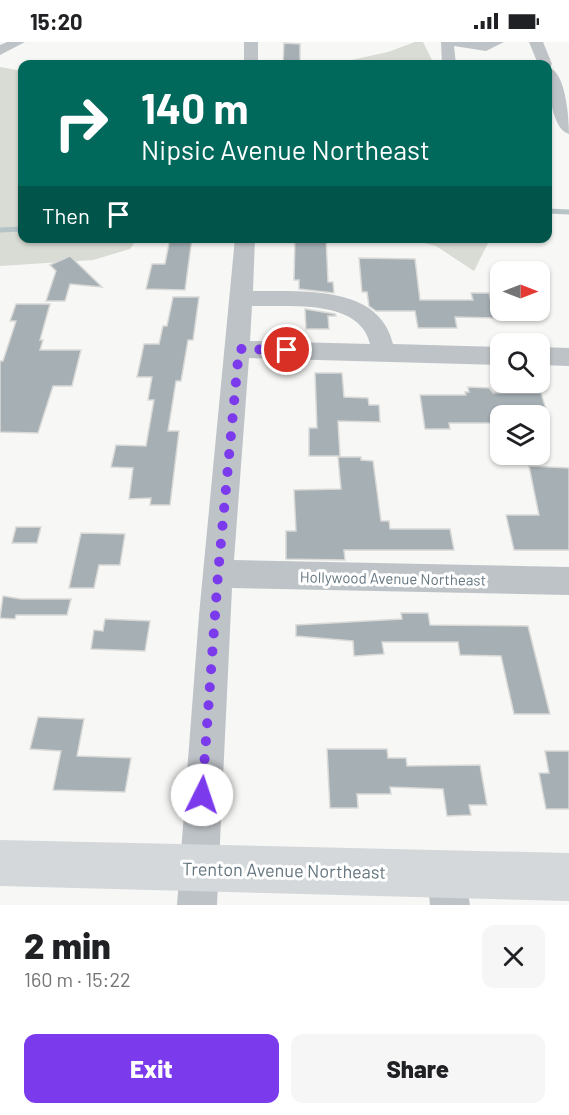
<!DOCTYPE html>
<meta charset="utf-8">
<style>
:root{--surface:#fff;--page:#f6f6f6;--text:#202124;--muted:#757577;--accent:#7c3aed}
body{margin:0;font-family:Barlow,sans-serif;background:var(--page);color:var(--text);height:100vh;display:flex;flex-direction:column;font-size:22px;white-space:nowrap}
*{box-sizing:border-box;margin:0}
p{font-size:20px;color:var(--muted)}
.icon{flex:none;width:33px;height:33px;fill:none;stroke:currentColor;stroke-width:2;stroke-linecap:round;stroke-linejoin:round}
.map{position:relative;height:863px;overflow:hidden}
.drawer{display:flex;flex-direction:column;background:var(--surface);flex:1}
.drawer>*{flex:none}
.banner{position:absolute;left:18px;top:18px;width:534px;height:183px;border-radius:12px;box-shadow:0 2px 4px #0004;background:#00695c;color:#fff;overflow:hidden}
.needle{width:39px;rotate:90deg}
.buttons{position:absolute;left:490px;top:219px;display:grid;gap:12px}
.buttons a{display:grid;place-items:center;width:60px;height:60px;border-radius:12px;background:var(--surface);box-shadow:0 2px 4px #0004;font-size:30px}
.pin{position:absolute;display:grid;place-items:center;width:51px;height:51px;color:#fff;margin:-26px;border:3px solid #fff;border-radius:50%;box-shadow:0 2px 6px #0007}
.me{position:absolute;width:66px;margin:-33px;rotate:4deg;stroke-linejoin:round;filter:drop-shadow(0 0 4px #0008)}
.turn{display:flex;align-items:center;gap:21px;height:126px;padding:0 24px;font-size:27px}
.turn .icon{width:78px;height:78px;stroke-width:2.5}
.turn b{display:block;font-size:42px;line-height:51px}
.then{display:flex;align-items:center;height:57px;padding:0 24px;background:#0003;gap:12px;font-size:22px}
.round{display:grid;place-items:center;flex:none;width:63px;height:63px;border-radius:12px;background:var(--page)}
.head{display:flex;align-items:center;justify-content:space-between;height:102px;padding:0 24px}
h1{font-size:36px;font-weight:800;line-height:45px}
.button{display:flex;gap:12px;margin-top:auto;padding:12px 24px}
.button a{flex:1;height:69px;border-radius:12px;background:var(--accent);color:#fff;font-size:24px;font-weight:800;line-height:69px;text-align:center}
.button a+a{background:var(--page);color:var(--text)}
.status{display:flex;justify-content:space-between;align-items:center;height:42px;padding:0 30px;background:var(--surface);direction:ltr}
.status svg{height:16px;fill:currentColor}
.map>svg:first-child{display:block}
</style>
<div class="status"><b>15:20</b><svg viewBox="0 0 49 12"><path d="M0 12V9h3v3zM5 12V6h3v6zM10 12V3h3v9zM15 12V0h3v12zM26 1h20v11H26zM47 4h2v5h-2z"/></svg></div>
<div class="map">
<svg width="569" height="863" viewBox="0 0 569 863">
<rect width="100%" height="100%" fill="#f7f7f5"/>
<g fill="#d8dcd4">
<path d="M415,0H423L434,22H341L347,19L388,10Z"/>
<path d="M0,25L22,29V196L137,197L130,207L93,218L0,224Z"/>
<path d="M409,197L490,196V197L474,229L436,204Z"/>
</g>
<g fill="none" stroke-linecap="round" stroke-linejoin="round">
<g stroke="#b6c4c7" stroke-width="5">
<path d="M548,169L569,170"/>
<path d="M0,188L22,187"/>
</g>
</g>
<g fill="#a5afb4" stroke="#d9d9d7" stroke-width="1.5">
<path d="M284,1L300,2V22H283Z"/>
<path d="M170,196H192L185,248L146,247L152,222H165Z"/>
<path d="M295,196H326L328,240H333L334,251L299,247V238H294Z"/>
<path d="M70,214L102,245L70,242L65,259H46L56,229L50,223Z"/>
<path d="M359,216L415,217L420,258H473L471,251H489L495,276L455,275L457,286H418L415,269H376L369,264L367,250H362Z"/>
<path d="M173,255H199L193,298H188L181,339H176L168,389H179L170,463H150L151,456L129,457L133,426L111,425L116,403L146,404L154,358H148L152,335H137L144,302H159L163,284H167Z"/>
<path d="M16,262H50L40,298H43L40,308H81L72,344H53L38,391L0,390V319H3L16,279H10Z"/>
<path d="M305,267L335,272L336,274H328L329,287H306Z"/>
<path d="M315,331H342L344,355L368,356L369,363H379L380,380L338,379L340,414H309V386H317Z"/>
<path d="M468,345L489,346L493,351H541L548,374H498L499,375H491L492,381H449L450,387H425L420,353H466L465,350H469Z"/>
<path d="M338,415H361V418L373,419L381,479H389L390,487H450L454,508H344L345,518L286,517V489H296L294,448L341,447Z"/>
<path d="M529,424L569,426V508H514L506,473H539Z"/>
<path d="M16,485H41L37,501H12Z"/>
<path d="M81,491L125,492L120,523H99L94,546H69Z"/>
<path d="M3,554L21,557H71L67,573H16L15,577L0,576Z"/>
<path d="M401,571H428L430,583L528,584L550,672H514L501,614L460,613L458,600H382L384,612L354,614L353,599L296,594V583L402,577Z"/>
<path d="M105,577L150,579L145,609L91,607L94,588L103,589Z"/>
<path d="M38,675L84,677L77,714L131,716L125,750L53,748L61,709L30,707Z"/>
<path d="M327,707H387L388,716H406L407,724L480,723L487,763H469L471,773L447,774L443,747L390,745L391,752H357L358,766H330Z"/>
<path d="M545,709H569V767H546L539,731H549Z"/>
</g>
<g fill="none" stroke-linecap="round" stroke-linejoin="round">
<g fill="#bec3c7" fill-rule="evenodd">
<path d="M7,0H25L0,13V3Z"/>
<rect x="244" y="0" width="14" height="22"/>
<path d="M441,0H504L486,9L454,4L456,22H442Z"/>
<path d="M529,0H543L552,22L549,26C566,30 569,77 569,92C550,87 548,39 548,22H538Z"/>
<path d="M235,196H255L253,249C301,250 379,242 393,302L501,305V323L249,316L234,518L569,525V553L232,546L217,863H177L199,573ZM252,264C288,265 360,256 370,302L250,299Z"/>
<path d="M540,305L569,306V324L540,323Z"/>
<path d="M446,813L460,818L465,832L470,863H430L427,832L432,818Z"/>
</g>
<path fill="#d4d8db" fill-rule="evenodd" d="M0,798L569,811V859L0,844Z"/>
</g>
<g fill="none" stroke-linecap="round" stroke-linejoin="round">
<path stroke="#7c3aed" stroke-width="10" stroke-dasharray="0 18" d="M202,753L218,532L239,307L287,308"/>
</g>
<g text-anchor="middle" dominant-baseline="central" stroke-width="6" stroke-linejoin="round" paint-order="stroke">
<g font-size="15" fill="#63757f" stroke="#fff">
<text transform="translate(393 536) rotate(1)">Hollywood Avenue Northeast</text>
</g>
<g font-size="18" fill="#63757f" stroke="#fff">
<text transform="translate(284 828) rotate(1)">Trenton Avenue Northeast</text>
</g>
</g>
</svg>
<div class="buttons">
<a><svg class="needle" viewBox="-14 -14 28 28"><path d="M0-13l5 13h-10z" fill="#e53935"/><path d="M0 13l5-13h-10z" fill="#757577"/></svg></a>
<a><svg class="icon" aria-label="search" viewBox="0 0 24 24"><circle cx="10" cy="10" r="6"/><path d="M15 15l6 6"/></svg></a>
<a><svg class="icon" aria-label="layers" viewBox="0 0 24 24"><path d="M12 4l9 5-9 5-9-5zM3 14l9 5 9-5"/></svg></a>
</div>
<div class="pin" style="left:287px;top:308px;background:#d93025"><svg class="icon" aria-label="arrive" viewBox="0 0 24 24"><path d="M6 21V4h12l-3 4 3 4H6"/></svg></div>
<svg class="me" style="left:202px;top:753px" viewBox="-20 -20 40 40"><circle r="19" fill="#fff"/><path d="M0-13L10 11 0 6-10 11z" fill="#7c3aed"/></svg>
<div class="banner">
<div class="turn"><svg class="icon" aria-label="right" viewBox="0 0 24 24"><path d="M7 20v-9h11M14 6l5 5-5 5"/></svg><div><b>140 m</b>Nipsic Avenue Northeast</div></div>
<div class="then">Then<svg class="icon" aria-label="arrive" viewBox="0 0 24 24"><path d="M6 21V4h12l-3 4 3 4H6"/></svg></div>
</div>
</div>
<section class="drawer">
<div class="head"><div><h1>2 min</h1><p>160 m · 15:22</p></div><a class="round"><svg class="icon" aria-label="close" viewBox="0 0 24 24"><path d="M6 6l12 12M18 6L6 18"/></svg></a></div>
<div class="button"><a>Exit</a><a>Share</a></div>
</section>
